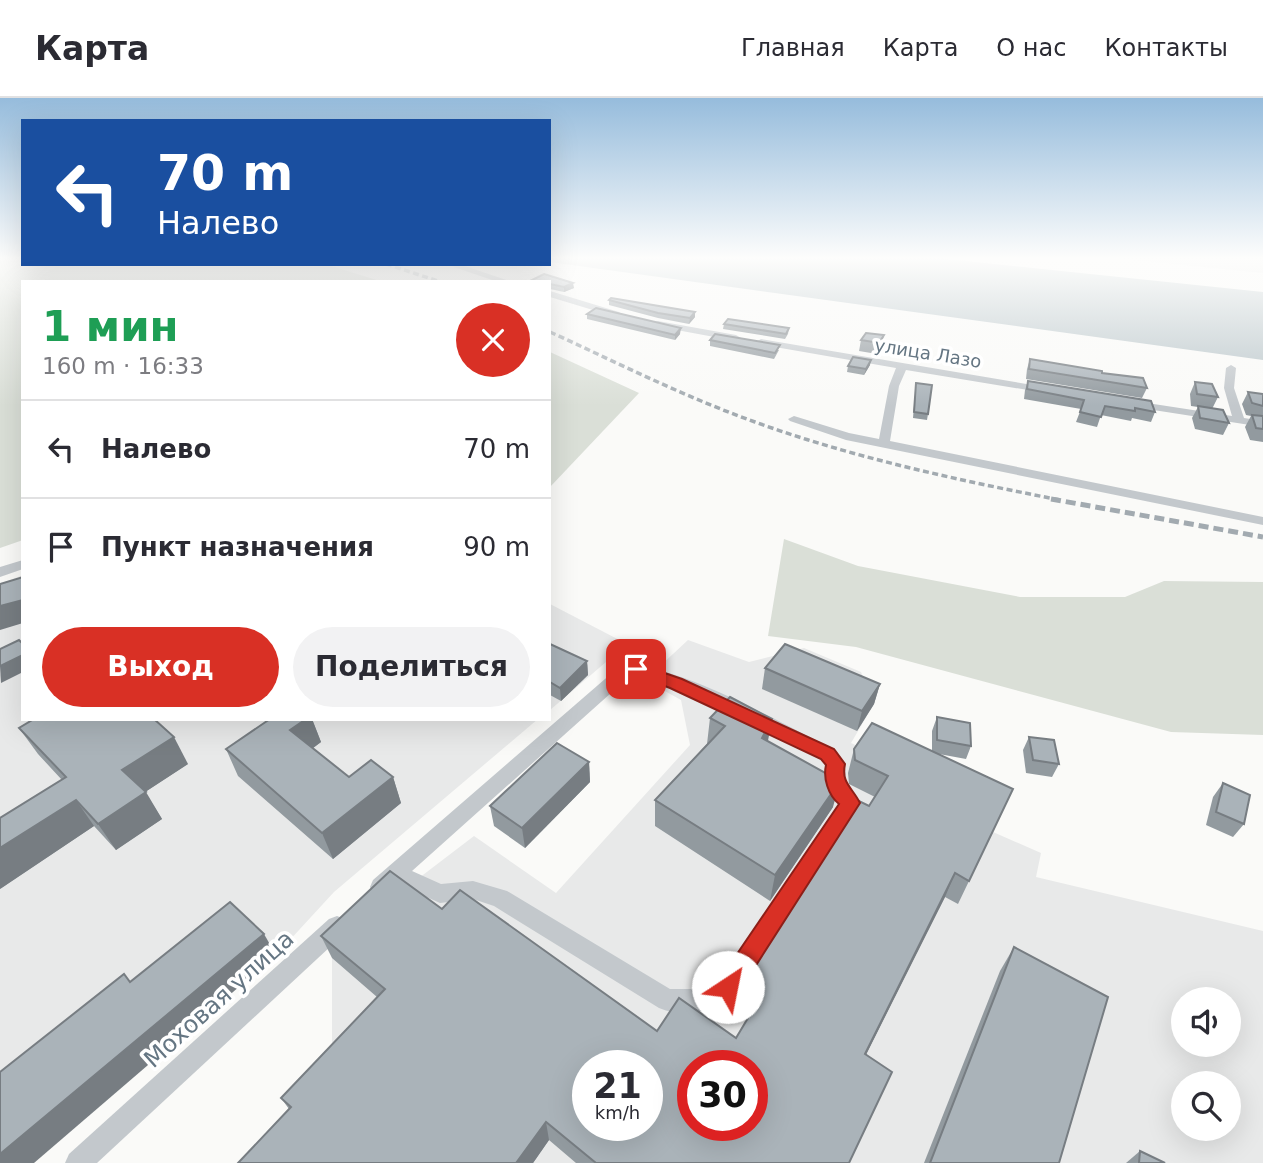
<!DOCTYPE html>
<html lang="ru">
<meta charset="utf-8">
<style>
:root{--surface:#fff;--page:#f2f2f3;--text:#2b2b33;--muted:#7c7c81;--line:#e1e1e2;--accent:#d93025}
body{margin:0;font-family:"DejaVu Sans",sans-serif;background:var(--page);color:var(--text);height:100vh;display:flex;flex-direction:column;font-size:26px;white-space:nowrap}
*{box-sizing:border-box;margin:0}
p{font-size:23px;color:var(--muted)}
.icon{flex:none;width:38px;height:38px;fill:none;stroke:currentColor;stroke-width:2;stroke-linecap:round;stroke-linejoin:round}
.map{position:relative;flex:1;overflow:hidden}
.side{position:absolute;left:21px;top:182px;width:530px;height:441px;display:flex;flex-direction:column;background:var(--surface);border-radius:0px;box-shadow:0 7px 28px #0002}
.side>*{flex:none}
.top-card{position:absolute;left:21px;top:21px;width:530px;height:147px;border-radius:0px;box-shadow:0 7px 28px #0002;background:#1a4fa0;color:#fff;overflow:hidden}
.tools{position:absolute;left:1171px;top:889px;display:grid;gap:14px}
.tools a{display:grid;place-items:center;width:70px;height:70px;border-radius:50%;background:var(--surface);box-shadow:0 7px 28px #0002;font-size:35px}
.speed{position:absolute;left:572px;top:952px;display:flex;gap:14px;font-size:35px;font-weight:700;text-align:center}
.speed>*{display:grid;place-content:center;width:91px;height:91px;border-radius:50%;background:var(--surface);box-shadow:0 7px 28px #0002;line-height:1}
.speed small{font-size:18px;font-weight:400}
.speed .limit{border:10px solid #d22;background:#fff;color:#111}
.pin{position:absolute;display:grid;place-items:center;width:60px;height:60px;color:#fff;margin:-30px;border-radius:14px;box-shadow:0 4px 10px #0006}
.me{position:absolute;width:77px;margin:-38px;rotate:34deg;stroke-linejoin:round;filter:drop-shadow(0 0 5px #0008)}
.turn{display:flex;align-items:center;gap:24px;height:147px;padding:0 21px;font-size:32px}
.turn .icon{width:91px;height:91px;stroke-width:2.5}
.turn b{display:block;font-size:49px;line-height:60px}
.round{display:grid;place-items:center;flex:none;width:74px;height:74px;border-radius:37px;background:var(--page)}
.summary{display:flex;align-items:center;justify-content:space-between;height:119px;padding:0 21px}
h1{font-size:42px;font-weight:700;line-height:52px;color:#1e9e55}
.cta{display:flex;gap:14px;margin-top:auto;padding:14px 21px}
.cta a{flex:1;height:80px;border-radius:42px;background:var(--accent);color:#fff;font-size:28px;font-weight:700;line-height:80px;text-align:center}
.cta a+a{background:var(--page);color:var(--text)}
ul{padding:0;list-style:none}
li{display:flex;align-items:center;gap:21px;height:98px;padding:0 21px;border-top:2px solid var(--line)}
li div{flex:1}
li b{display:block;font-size:26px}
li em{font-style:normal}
header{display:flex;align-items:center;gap:42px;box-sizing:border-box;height:98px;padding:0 35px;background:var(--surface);border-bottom:2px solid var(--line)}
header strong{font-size:33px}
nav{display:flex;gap:38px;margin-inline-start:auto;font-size:24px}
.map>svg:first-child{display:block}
</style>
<header>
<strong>Карта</strong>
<nav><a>Главная</a><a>Карта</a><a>О нас</a><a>Контакты</a></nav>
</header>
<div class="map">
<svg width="1263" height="1065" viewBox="0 0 1263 1065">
<rect width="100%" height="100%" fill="#fafaf8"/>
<g fill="#e8e9e9" fill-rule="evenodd">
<path d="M1103,159H1263V175Z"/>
<path d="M23,477V621H538L334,794L276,857L32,1065H0V486Z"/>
<path d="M550,506L627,546L550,612Z"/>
<path d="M688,542L749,564L804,550L861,574L874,606L851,645L1002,715L993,734L1041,755L1036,779L1263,833V1065H332V860L398,796L474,738L556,795L690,647L681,602L645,582ZM1183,901H1228V947H1183ZM588,968H648V1027H588ZM693,968H752V1027H693ZM1183,985H1228V1031H1183Z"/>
</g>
<g fill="#dadfd7">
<path d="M0,159H23V166H325L383,184H23V442L0,450Z"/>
<path d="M550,254L639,295L550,389Z"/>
<path d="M784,441L858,468L1020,499H1125L1164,483L1263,484V637L1171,634L856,549L768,538Z"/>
</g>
<path fill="#bbc7cb" d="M550,159H927L1263,194V262L550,164Z"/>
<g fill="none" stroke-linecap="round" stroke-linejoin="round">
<g fill="#c3c8cc" fill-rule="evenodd">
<path d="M445,166H459L512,184H498Z"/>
<path d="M550,193L619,214L621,216L616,219L550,199Z"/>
<path d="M658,223L736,237L741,240L736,243L655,228V224Z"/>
<path d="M761,241L1050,290V294L1046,295L906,272L899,288L890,343L1263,419V427L846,342L790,323L788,321L794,318L849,335L879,341L889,288L896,270L757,246L756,244Z"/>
<path d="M1231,267L1236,270L1234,290L1244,320L1263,323V329L1134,309L1128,306L1134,303L1232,318L1224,290L1226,270Z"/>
<path d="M23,462V471L0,479V469Z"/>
<path d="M626,566C693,573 774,622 834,651L845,665L846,687L860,705L736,897C711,912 689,922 659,910L494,808L473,801L440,805L398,786L380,798L373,796L370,789L373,782L388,769L620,568ZM630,578L659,585L688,597L822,661L826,667L828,687L839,706L720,881L702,891H670L507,793L473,783L441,786L412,773Z"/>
<path d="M337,818L345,821L348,828L345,835L97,1065H65L69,1056L329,821Z"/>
</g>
<g stroke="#a2aab0" stroke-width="3.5" stroke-dasharray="6 3.5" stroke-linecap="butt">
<path d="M386,166L441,184"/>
<path d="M550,234C618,265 685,299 755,324C854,360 958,382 1060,402"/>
</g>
<path stroke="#a2aab0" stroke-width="5" stroke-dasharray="10 5" stroke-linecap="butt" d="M1051,401L1263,439"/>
</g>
<g fill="#929a9f">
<path d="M544,176L574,190L564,194L550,191V184Z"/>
<path d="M609,202L695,214V219L689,226L658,220L609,207Z"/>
<path d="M587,216L680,236L675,242L587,221Z"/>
<path d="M724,226L789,230L788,236L785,241L723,231Z"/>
<path d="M884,237L881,248L877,256L859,253L861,242Z"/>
<path d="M710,242L779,252L774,261L710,248Z"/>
<path d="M1030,261L1147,290L1142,300L1026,281L1027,271Z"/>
<path d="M870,267L864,277L847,274L848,268Z"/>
<path d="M1028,283L1155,314L1151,324L1132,320L1131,323L1101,317L1097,329L1076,324L1081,311L1024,301L1025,292Z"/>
<path d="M1195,284L1218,299L1212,311L1229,325L1223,337L1195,331L1192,320L1198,309L1191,308L1190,296Z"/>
<path d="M916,285L928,316L927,322L913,320Z"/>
<path d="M1248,294L1263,296V344L1250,342L1245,329L1251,318L1246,317L1242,306Z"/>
<path d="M550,546L587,563L588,577L561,603L550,597Z"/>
<path d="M765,570L880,586L874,606L857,633L762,591Z"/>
<path d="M937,619L971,648L966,661L939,656L1013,691L958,806L945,799L866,957L849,1065H576L549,1042L533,1065H238L289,1011L281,1000L377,899L332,860L321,838L442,811L657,933L736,940L752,913L735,901L739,879L869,708L875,699L849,686L848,675L854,651L932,653V633Z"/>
<path d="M710,620L768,643L833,709L770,803L655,728V702L707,646Z"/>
<path d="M270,621H312L321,644L313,650L349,679H393L401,705L333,761L238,678L226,651Z"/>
<path d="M19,630L188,666L145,694L162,721L116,752L94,728L0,791L62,682L38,656Z"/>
<path d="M1029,639L1059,666L1052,679L1026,675L1023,652Z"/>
<path d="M589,664L590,684L525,750L494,728L490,708Z"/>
<path d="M1223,685L1244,726L1233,739L1206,727L1213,699Z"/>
<path d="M1014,849L1059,1065H924L1000,873Z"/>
<path d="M1140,1053L1165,1065H1126Z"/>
</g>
<g fill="#777d82">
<path d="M573,185L574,190L564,194V189Z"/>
<path d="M695,214V219L689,226L690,220Z"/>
<path d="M681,230L680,236L675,242V237Z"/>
<path d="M884,237L881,248L877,256L879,245Z"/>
<path d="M871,262L870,267L864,277L866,271Z"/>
<path d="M23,502V525L0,532V508Z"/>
<path d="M23,557V574L1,585L0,568Z"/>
<path d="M587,563L588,577L561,603L560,590Z"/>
<path d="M880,586L874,606L857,633L862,613Z"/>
<path d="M306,621H312L321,644L301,659L290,632Z"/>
<path d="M772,621L767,648L762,640Z"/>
<path d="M174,639L188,666L139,698L122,672Z"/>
<path d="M589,664L590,684L525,750L522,730Z"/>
<path d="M393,679L401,705L333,761L322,735Z"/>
<path d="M840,683L833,709L770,803L775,777Z"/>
<path d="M146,694L162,721L116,752L98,726Z"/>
<path d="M76,702L94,728L0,791V750Z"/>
<path d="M955,775L945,799L856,976L865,956Z"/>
<path d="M264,836L276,857L34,1065H0V1056Z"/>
<path d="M546,1024L549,1042L533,1065H516Z"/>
</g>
<g fill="#aab3b9" stroke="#777d82" stroke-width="2" fill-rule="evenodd">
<path d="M544,176L573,185L564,189L550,186V184H528Z"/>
<path d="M611,200L695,214L690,220L658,215L609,202Z"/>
<path d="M596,210L681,230L675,237L587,216Z"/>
<path d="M728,221L789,230L786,236L724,226Z"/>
<path d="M866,235L884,237L879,245L861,242Z"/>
<path d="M715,236L780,247L775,255L710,242Z"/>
<path d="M853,259L871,262L866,271L848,268Z"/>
<path d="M1030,261L1102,273V275L1143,280L1147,290L1029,271Z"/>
<path d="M1028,283L1151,303L1155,314L1135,310V313L1105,308L1101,319L1080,314L1084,302L1027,291Z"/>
<path d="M1195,284L1212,286L1218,299L1197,296Z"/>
<path d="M916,285L932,287L928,316L914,314Z"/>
<path d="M1248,294L1263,296V308L1252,305Z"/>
<path d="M1198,308L1223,312L1229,325L1200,320Z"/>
<path d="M1252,317L1263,318V331L1256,330Z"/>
<path d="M23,479V502L0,508V486Z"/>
<path d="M19,542L23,546V557L0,568V551Z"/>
<path d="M550,546L587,563L560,590L550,584Z"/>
<path d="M785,546L880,586L862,613L765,570Z"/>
<path d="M730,599L772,621L762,640L840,683L775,777L655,702L725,628L710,620Z"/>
<path d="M937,619L970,625L971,648L937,642Z"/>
<path d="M34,621H154L174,639L122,672L146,694L98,726L76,702L0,750V720L66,679L19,630Z"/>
<path d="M270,621H306L290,632L349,679L371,662L393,679L322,735L226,651Z"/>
<path d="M872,625L1013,691L969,783L955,775L865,956L892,974L849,1065H596L546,1024L516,1065H238L291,1009L281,1000L385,891L321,838L390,773L442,811L460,792L657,933L679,900L736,940L763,895L739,879L857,702L869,708L888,678L855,662L854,651ZM588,968H648V1027H588ZM693,968H752V1027H693Z"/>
<path d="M1029,639L1054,642L1059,666L1033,662Z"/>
<path d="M557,645L589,664L522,730L490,708Z"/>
<path d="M1223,685L1250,697L1244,726L1216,714Z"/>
<path d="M230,804L264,836L0,1056V974L124,876L130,884Z"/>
<path d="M1014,849L1108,899L1059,1065H930Z"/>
<path d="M1140,1053L1165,1065H1139Z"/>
</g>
<linearGradient id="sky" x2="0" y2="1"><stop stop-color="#96bcdc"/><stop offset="0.52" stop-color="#fdfdfc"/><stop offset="1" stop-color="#fdfdfc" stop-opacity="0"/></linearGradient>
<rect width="1263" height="308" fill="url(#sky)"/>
<path fill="#d93025" stroke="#8d1f18" stroke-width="2" d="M636,565L682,581L834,651L845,666C841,685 852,689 860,705L737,897L728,901L720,897L717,889L720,881L839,706C828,697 823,680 826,667L821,661L670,590L630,575L627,571L630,567Z"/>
<g text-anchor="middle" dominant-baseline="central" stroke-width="7" stroke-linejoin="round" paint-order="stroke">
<g font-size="18" fill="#657683" stroke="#fff">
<text transform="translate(928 255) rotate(9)">улица Лазо</text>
</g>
<g font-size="24" fill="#657683" stroke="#fff">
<text transform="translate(219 901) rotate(-42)">Моховая улица</text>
</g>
</g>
</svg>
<div class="tools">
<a><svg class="icon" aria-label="sound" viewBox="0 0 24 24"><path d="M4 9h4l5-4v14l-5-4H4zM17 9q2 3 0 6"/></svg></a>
<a><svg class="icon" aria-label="search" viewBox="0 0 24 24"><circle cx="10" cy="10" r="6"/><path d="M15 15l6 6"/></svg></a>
</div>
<div class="speed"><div>21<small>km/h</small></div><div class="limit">30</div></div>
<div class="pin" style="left:636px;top:571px;background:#d93025"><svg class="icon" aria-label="arrive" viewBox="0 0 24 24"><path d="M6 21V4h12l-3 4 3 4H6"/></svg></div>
<svg class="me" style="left:728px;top:889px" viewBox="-20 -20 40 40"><circle r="19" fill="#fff"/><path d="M0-13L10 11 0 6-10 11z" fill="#d93025"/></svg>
<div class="top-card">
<div class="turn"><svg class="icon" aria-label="left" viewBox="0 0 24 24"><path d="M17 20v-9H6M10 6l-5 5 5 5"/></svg><div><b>70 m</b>Налево</div></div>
</div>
<section class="side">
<div class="summary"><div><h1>1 мин</h1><p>160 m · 16:33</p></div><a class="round" style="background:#d93025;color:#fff"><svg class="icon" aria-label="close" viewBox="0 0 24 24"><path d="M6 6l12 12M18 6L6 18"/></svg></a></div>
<ul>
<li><svg class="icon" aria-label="left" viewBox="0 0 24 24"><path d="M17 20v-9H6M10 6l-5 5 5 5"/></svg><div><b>Налево</b></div><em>70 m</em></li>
<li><svg class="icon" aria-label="arrive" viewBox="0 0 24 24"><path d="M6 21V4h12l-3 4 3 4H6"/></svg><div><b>Пункт назначения</b></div><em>90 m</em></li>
</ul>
<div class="cta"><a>Выход</a><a>Поделиться</a></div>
</section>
</div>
